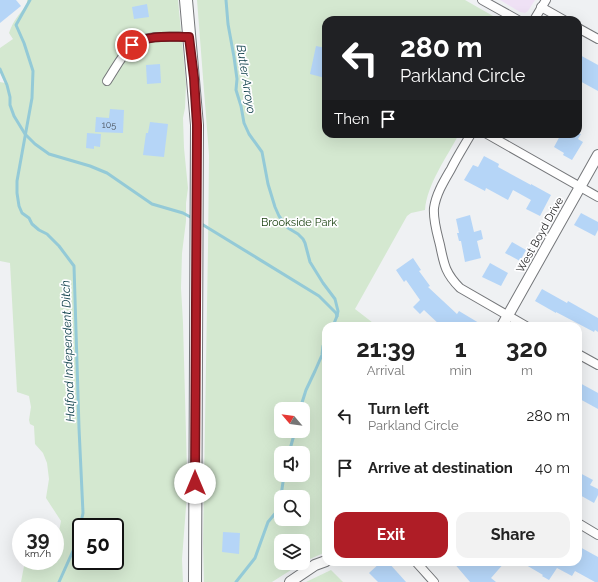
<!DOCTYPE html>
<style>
:root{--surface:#fff;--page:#f2f2f2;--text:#222;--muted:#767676;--accent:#af1d26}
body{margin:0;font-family:Raleway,sans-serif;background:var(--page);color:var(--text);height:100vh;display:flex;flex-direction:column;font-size:15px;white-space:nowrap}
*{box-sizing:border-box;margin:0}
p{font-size:13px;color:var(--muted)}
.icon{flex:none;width:22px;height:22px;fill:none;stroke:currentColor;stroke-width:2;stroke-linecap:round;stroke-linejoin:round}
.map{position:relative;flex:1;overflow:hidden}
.drawer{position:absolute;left:322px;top:322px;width:260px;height:244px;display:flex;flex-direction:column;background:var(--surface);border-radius:12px;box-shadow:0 4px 16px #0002}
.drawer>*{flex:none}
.hud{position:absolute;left:322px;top:16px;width:260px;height:122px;border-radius:12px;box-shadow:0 4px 16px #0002;background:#202124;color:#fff;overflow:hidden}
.needle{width:26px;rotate:299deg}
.fabs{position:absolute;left:274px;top:402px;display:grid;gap:8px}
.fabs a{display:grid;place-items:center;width:36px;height:36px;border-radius:8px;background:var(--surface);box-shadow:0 4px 16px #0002;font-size:20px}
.speed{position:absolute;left:12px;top:518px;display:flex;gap:8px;font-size:20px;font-weight:700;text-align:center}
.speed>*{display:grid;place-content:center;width:52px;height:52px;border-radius:50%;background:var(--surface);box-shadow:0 4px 16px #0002;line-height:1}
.speed small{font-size:10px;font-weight:400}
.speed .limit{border:2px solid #111;border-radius:6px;background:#fff;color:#111}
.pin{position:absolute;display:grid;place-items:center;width:34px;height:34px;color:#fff;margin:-17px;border:2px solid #fff;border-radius:50%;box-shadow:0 1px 4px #0007}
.me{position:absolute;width:44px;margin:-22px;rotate:0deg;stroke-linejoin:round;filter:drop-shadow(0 0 3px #0008)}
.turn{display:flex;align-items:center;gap:14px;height:84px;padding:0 12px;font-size:18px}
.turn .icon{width:52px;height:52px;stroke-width:2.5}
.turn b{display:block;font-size:28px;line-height:34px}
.then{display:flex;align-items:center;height:38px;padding:0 12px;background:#0003;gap:8px;font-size:15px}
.eta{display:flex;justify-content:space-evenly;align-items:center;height:68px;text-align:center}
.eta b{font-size:24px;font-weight:700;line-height:28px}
.action{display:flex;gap:8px;margin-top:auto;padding:8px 12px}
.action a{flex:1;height:46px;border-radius:12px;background:var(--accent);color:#fff;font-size:16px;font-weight:700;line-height:46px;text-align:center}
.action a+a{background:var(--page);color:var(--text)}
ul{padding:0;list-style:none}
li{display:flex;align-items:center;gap:12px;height:52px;padding:0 12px}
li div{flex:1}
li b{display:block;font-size:15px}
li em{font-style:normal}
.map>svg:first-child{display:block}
</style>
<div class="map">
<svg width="598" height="582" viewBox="0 0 598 582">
<rect width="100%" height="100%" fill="#eff1f3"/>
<path fill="#efe1f5" d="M500,0H535L528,11L525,13L520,12Z"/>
<g fill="#d4e8d0" fill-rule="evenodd">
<path d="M27,0H178L186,84L185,108L183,118L184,148L188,188L186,203V221L182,253L181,288L183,323L187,471V494L182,559L183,582H21L25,561H55V547H56L61,521L46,498L49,479L47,463L43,453L35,444L34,426L30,424L29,420L31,407L29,396L17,392L10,263L0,261V82L5,83L0,72V48L13,39L9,33C13,21 19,14 27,5ZM81,527H115V561H81Z"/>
<path d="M197,0H465L500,20H326V134H459C447,157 427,184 425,210L411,213L407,216L355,309L377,326H326V552L303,562V541H281V563H302L272,582H204L203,543L208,247L209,155ZM281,409H303V431H281ZM281,453H303V475H281ZM281,497H303V519H281Z"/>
<path d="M331,570L343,582H306Z"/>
</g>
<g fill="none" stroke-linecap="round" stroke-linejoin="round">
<g stroke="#94cad7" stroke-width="3">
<path d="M30,0L16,25L24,43L33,71L32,98L17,181V193L19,206L22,213L29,218L32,224L39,230L47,234L59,246L74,266L79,428L83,513L77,542L59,582"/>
<path d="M226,0L228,24L234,57L237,79L236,90L241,106L244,123L249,134L262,152L268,184L275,207L279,216L288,228L298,234L303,239L305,243L310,262L323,283L335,299L338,311L337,316L333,326"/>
<path d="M0,69L7,85L10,97V105L14,116L25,134L35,144L49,154L90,166L107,173L152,204L183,213L194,219"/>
<path d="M200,223L319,296L336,313L337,316"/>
<path d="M300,409L306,390L315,371L322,355L323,346L326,341"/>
<path d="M289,453L295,431"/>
<path d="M236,582L255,558L268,522L278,510L280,503L284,475"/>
</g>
</g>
<g fill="#b5d5f7">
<path d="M0,0H16L21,6L0,23Z"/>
<path d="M147,4L149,17L134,19L132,7Z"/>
<path d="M316,46L326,48V72L325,78L310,74Z"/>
<path d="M578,54L598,65V91L578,80Z"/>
<path d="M160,64L161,83L147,84L146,65Z"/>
<path d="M110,109L124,110L123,133L95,132L96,117L109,118Z"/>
<path d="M150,122L168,124L164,157L143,155L146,133H148Z"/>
<path d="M87,133L101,134L100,147L94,146V149L86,148Z"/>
<path d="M561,134H581L578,139L583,142L572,160L563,155L564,153L554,147Z"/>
<path d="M484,156L499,164L498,167L531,185V184L551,195L540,216L526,209L531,200L513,190L508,200L486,188L485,191L464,180L473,165L478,167Z"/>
<path d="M581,213L598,222V230L595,236L574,225Z"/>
<path d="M470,215L474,232L481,230L483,239L477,241L481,258L465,262L461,241H459L457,233H459L456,219Z"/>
<path d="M512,242L526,250L520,261L505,253Z"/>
<path d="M413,258L421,270L419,271L430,286L428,287L457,314L459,311L484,326H441L424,310L420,314L413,307L420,300L406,280L404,282L396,270Z"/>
<path d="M490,263L508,273L501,286L482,277Z"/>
<path d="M542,289L567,303L568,301L598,318V332L595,330L594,332L556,312V313L535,301Z"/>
<path d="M578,382L598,393V409L578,398Z"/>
<path d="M578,472L593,480L590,485L598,489V495L594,503L578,494Z"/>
<path d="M223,532L240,533L239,554L222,552Z"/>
<path d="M578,546L598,557V582H595L575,571L572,576L557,568L549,580L542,576L543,575L521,562H578Z"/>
<path d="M381,562H388L406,582H378L369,573Z"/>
<path d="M453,562H505L491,578L496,582H470Z"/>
</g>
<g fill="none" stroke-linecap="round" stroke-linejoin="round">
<defs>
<g id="minor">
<path d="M482,0L518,20"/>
<path d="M541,7L564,20"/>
<path d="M534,20L546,0"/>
<path d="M578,28L598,39"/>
<path d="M107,81C115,69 122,55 132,45C145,34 173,37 189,37"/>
<path d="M471,134C464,146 457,157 451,169C444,181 436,194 434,208C433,220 437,233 440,245C444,264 445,273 460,288L526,326"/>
<path d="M487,134L598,197"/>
<path d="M578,354L598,365"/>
<path d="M578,523L598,535"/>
<path d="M416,562L434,582"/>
</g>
<g id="tertiary">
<path d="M502,326L598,155"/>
<path d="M290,582L315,565L326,561"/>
</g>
<path id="secondary" d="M186,0L197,125L195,582"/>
</defs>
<use href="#minor" stroke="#747679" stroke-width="10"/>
<use href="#tertiary" stroke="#747679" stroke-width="12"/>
<use href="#secondary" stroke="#747679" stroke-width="14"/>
<use href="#minor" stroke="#fff" stroke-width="8"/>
<use href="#tertiary" stroke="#fff" stroke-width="10"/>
<use href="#secondary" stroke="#fff" stroke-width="12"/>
</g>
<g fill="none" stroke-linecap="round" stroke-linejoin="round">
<defs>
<path id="route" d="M132,45C150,34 169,37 189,37L194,78L197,125L195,483"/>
</defs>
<use href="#route" stroke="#721319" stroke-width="10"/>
<use href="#route" stroke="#af1d26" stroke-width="7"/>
</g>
<g text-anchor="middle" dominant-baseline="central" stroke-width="3.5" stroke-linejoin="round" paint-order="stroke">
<g font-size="9" fill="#48515a">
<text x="109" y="125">105</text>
</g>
<g font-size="11" fill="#153d0b" stroke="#fefeff">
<text x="299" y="222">Brookside Park</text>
</g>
<g font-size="11" fill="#242526" stroke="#fefeff">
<text transform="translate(540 235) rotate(-61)">West Boyd Drive</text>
</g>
<g font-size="12" font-style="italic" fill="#063944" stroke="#fefeff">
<text transform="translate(246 79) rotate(81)">Butler Arroyo</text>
<text transform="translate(68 351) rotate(-92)">Halford Independent Ditch</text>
</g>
</g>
</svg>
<div class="fabs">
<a><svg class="needle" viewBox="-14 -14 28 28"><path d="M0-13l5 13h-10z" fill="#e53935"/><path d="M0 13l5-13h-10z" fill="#767676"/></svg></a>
<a><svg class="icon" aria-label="sound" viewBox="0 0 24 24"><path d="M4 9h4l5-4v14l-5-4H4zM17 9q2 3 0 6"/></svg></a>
<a><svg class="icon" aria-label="search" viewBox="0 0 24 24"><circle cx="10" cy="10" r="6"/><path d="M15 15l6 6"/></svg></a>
<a><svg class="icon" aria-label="layers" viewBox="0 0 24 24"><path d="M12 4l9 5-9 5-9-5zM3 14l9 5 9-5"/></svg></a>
</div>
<div class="speed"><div>39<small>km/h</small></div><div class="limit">50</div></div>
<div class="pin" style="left:132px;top:45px;background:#d93025"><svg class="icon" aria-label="arrive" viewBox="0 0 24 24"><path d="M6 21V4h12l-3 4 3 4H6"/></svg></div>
<svg class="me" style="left:195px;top:483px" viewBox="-20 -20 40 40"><circle r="19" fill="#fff"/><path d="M0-13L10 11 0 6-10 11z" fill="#af1d26"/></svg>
<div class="hud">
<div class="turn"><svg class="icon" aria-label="left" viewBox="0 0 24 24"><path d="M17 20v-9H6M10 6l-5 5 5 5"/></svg><div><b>280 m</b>Parkland Circle</div></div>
<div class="then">Then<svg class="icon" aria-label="arrive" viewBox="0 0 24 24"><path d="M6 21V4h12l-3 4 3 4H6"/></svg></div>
</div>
<section class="drawer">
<div class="eta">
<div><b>21:39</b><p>Arrival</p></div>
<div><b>1</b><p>min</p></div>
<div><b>320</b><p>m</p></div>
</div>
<ul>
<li><svg class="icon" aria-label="left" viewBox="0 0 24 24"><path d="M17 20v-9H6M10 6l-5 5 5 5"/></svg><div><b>Turn left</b><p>Parkland Circle</p></div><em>280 m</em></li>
<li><svg class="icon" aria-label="arrive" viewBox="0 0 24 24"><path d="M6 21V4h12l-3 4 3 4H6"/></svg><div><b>Arrive at destination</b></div><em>40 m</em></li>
</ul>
<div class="action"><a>Exit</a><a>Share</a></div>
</section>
</div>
